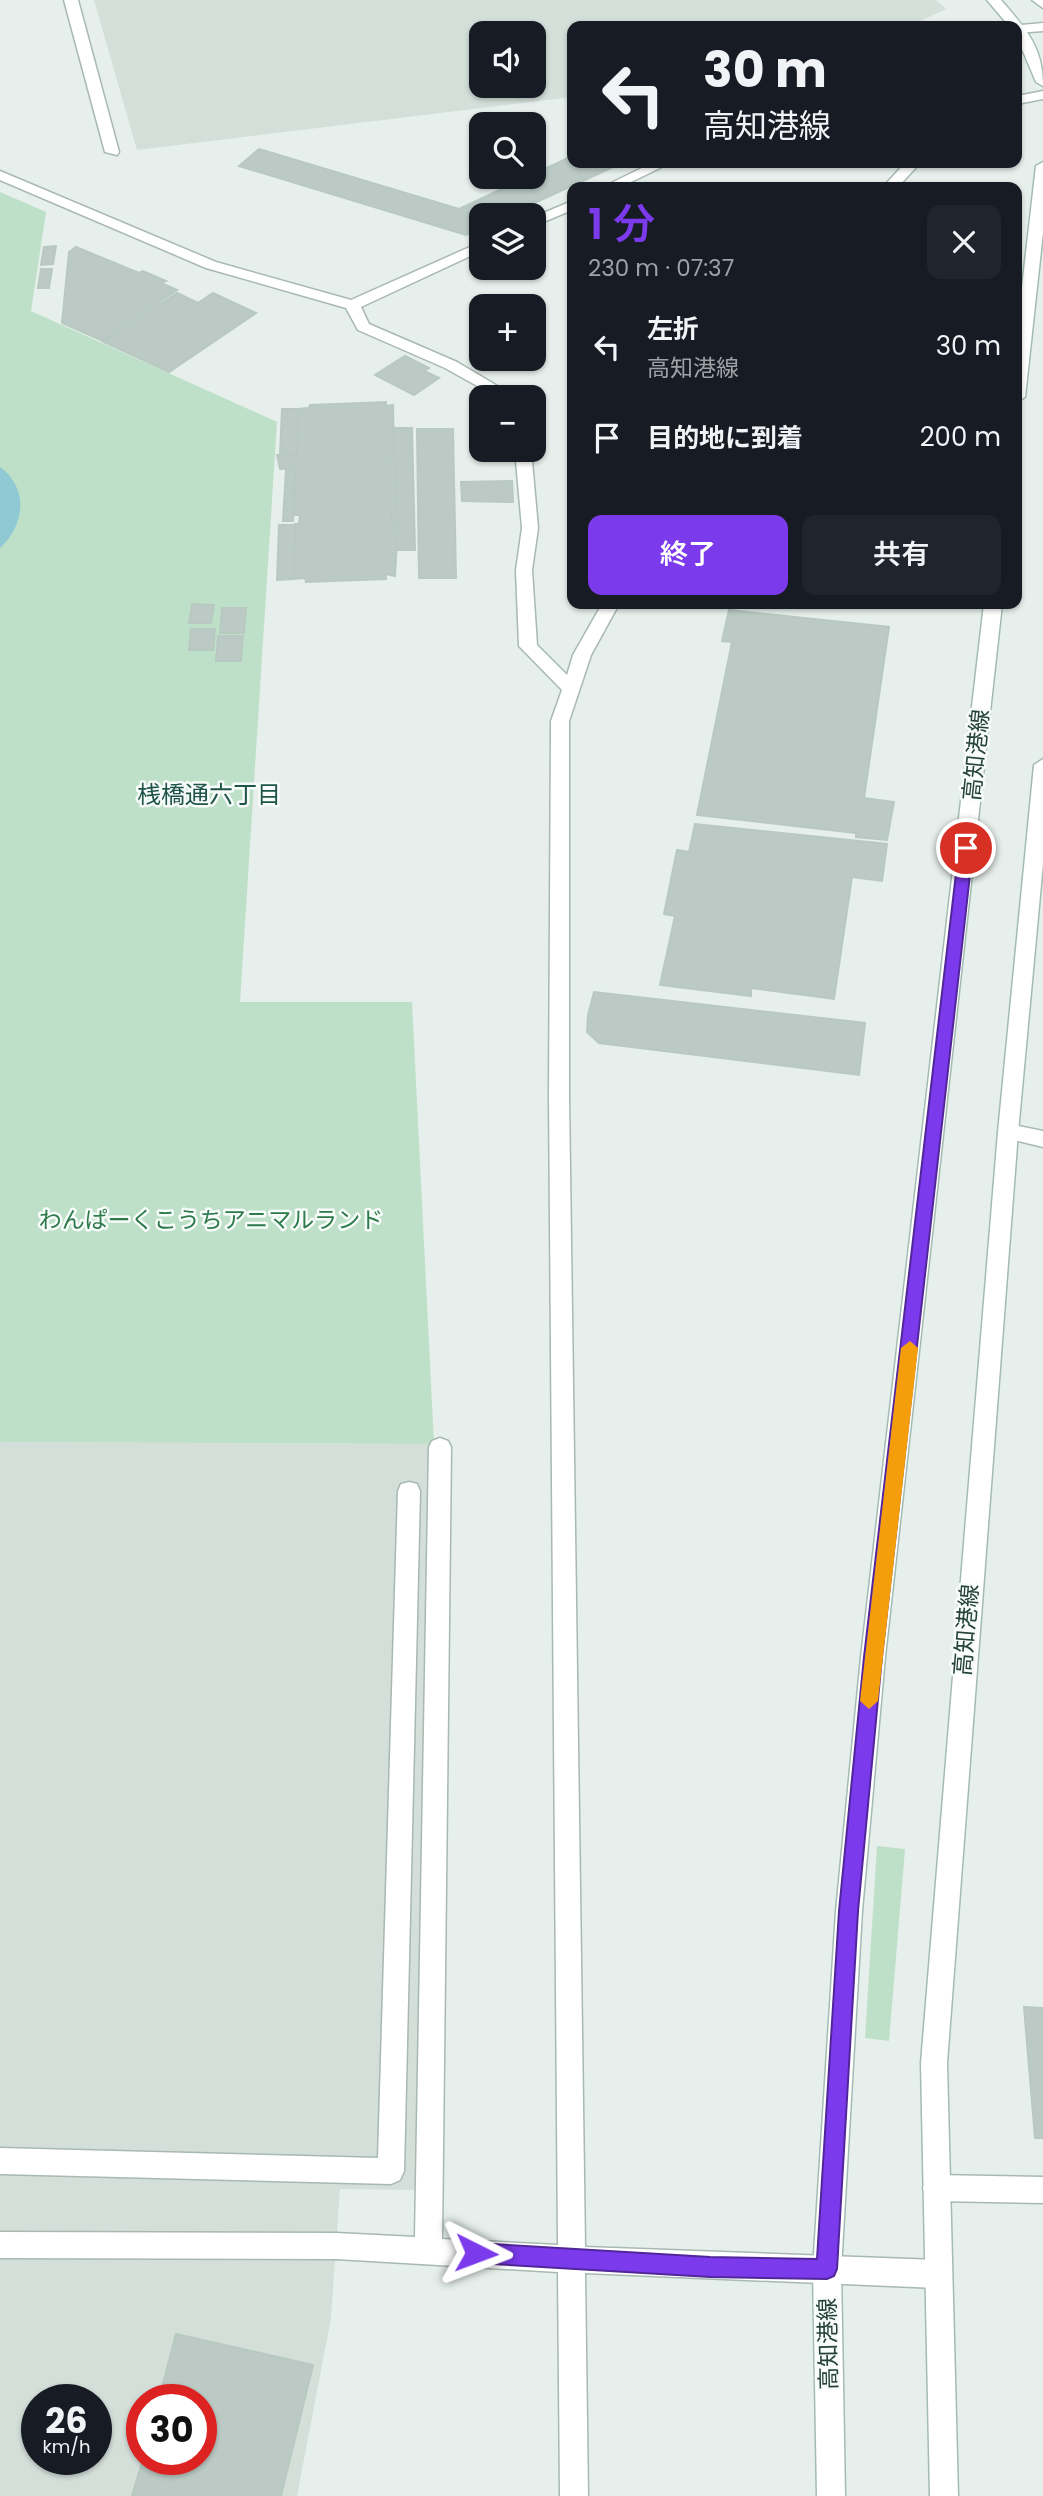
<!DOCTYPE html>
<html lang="ja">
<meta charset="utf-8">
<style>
:root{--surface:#171b24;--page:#20242c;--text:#f1f3f6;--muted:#9ea1a6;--accent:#7c3aed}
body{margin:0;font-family:Poppins,"Noto Sans JP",sans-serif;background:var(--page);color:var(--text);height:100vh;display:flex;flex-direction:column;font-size:26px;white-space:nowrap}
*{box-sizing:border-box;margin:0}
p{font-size:23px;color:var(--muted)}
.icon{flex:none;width:38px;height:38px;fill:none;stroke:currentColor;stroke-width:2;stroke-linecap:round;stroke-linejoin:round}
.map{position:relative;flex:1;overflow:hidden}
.details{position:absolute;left:567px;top:182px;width:455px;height:427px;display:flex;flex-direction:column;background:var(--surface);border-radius:14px;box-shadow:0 2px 5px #0004}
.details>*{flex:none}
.guide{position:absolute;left:567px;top:21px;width:455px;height:147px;border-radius:14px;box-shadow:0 2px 5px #0004;background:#171b24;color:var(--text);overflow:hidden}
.fabs{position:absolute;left:469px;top:21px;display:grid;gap:14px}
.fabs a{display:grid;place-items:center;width:77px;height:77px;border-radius:14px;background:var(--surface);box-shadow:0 2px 5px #0004;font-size:35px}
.speed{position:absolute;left:21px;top:2384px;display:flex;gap:14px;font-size:35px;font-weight:700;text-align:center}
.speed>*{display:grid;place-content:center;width:91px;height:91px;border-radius:50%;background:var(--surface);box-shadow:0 2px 5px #0004;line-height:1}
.speed small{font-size:18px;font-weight:400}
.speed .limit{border:10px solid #d22;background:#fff;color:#111}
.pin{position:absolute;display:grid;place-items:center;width:60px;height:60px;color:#fff;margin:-30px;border:4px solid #fff;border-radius:50%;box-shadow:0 2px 7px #0007}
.me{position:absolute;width:77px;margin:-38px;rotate:93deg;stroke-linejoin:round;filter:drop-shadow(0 0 5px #0008)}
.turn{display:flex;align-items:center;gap:24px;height:147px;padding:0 21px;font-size:32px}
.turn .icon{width:91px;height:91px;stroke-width:2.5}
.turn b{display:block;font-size:49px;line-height:60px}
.round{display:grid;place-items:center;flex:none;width:74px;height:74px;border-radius:14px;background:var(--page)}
.overview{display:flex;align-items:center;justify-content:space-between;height:119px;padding:0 21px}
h1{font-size:42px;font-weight:600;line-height:52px;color:var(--accent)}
.primary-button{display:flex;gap:14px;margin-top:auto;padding:14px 21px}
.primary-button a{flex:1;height:80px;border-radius:14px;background:var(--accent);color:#fff;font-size:28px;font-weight:600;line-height:80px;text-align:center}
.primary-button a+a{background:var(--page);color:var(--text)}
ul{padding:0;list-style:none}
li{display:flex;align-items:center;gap:21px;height:91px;padding:0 21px}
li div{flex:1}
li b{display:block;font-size:26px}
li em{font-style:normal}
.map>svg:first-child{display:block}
</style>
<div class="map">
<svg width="1043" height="2496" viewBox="0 0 1043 2496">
<rect width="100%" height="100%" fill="#e6efeb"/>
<g fill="#d4dfda" fill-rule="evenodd">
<path d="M94,0H936L946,9L909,26H572V97L137,150ZM481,33H534V86H481Z"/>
<path d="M0,1442L434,1444L419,2190L340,2189L331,2318L297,2496H0ZM37,2399H96V2459H37ZM142,2399H201V2459H142Z"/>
</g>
<g fill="#bfe0c8">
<path d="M0,192L46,212L31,311L277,422L240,1002H412L434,1444L0,1442Z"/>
<path d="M877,1846L905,1849L889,2041L865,2038Z"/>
</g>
<path fill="#8ec9d4" d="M0,467C30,489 24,526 0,548Z"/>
<g fill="#bbcac4" stroke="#b8c9c2" stroke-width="2">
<path d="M259,149L459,209L572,156V163H622L508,215H481V228L466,235L239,166Z"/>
<path d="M56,246L53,264L41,265L44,247Z"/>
<path d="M76,247L139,273L143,271L166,281L161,283L177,290L103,341L62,323L69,252Z"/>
<path d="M41,269H52L49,288H38Z"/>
<path d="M177,293L198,303L213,293L256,313L169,372L104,342Z"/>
<path d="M405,356L429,368L424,371L439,378L414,395L375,375Z"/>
<path d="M386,402V406L393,405L394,454H388L389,462H395L396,513H391L392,523L398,522L395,576L386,574V579L306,582L305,578L294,579L295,524H299L300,515H295L296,468L280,469L277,455H297L298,409L309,408L310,405Z"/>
<path d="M282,409H298L297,455H280Z"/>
<path d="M393,428H412L415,550H397L398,522L392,523L391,513H396L395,462H389L388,454H394Z"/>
<path d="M417,429H453L456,578H419Z"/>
<path d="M286,469H295L293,521H283Z"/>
<path d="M512,481L513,502L462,501L461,482Z"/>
<path d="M279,525H295L294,579L277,580Z"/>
<path d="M192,604L214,605L211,623H189Z"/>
<path d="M222,608H246L244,633H220Z"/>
<path d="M729,610L889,627L864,798L894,802L887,840L856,837V833L697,815L732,642L722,641Z"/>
<path d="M191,629H215L213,650H189Z"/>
<path d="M218,636H243L241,661H216Z"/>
<path d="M695,824L887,844L882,881L852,877L834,999L751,988V996L660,985L675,916L664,914L677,850L689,852Z"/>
<path d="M594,992L865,1023L859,1075L599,1043L587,1032L588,1015Z"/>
<path d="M1024,2007L1043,2008V2138H1035Z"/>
<path d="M176,2334L313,2365L281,2496H132L143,2459H201V2399H159Z"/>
</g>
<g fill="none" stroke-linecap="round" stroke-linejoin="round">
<defs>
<g id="service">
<path d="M1008,1124L1043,1131V1147L1001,1137L998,1132L1001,1127Z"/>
<path d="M409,1482L417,1484L420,1491L404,2171L400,2180L391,2184L0,2174V2148L378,2158L398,1491L401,1484Z"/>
<path d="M936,2175L1043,2177V2203L936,2201L927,2197L923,2188L927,2179Z"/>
<path d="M0,2232L336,2233L346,2237L350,2246L346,2255L336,2259L0,2258Z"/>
</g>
<g id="minor">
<path d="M64,0H78L119,152L117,155L105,152Z"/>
<path d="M1043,23V31L1017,33V26H1012Z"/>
<path d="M1043,91V99L1017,104V96Z"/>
<path d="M652,163H670L621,187H603Z"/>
<path d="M905,163H920L898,187H883Z"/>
<path d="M0,171L216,262L351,300L481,242V251L361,307L369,324L457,362L516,397H497L445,368L358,330L346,308L206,268L0,180Z"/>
<path d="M572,201V210L534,226V217Z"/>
<path d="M515,450H531L538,528L532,570L537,645L567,675L573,655L602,604H619L591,655L569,721V1096L585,2247L937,2260L947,2264L951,2274L947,2284L937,2288L585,2273L588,2496H560L558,2272L336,2259L326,2255L322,2246L326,2237L336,2233L415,2237L429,1447L432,1441L440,1438L448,1441L451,1447L442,2239L558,2245L549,1096L551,721L562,690L519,646L516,570L522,528Z"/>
</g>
<g id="secondary">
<path d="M987,0H1001C1026,29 1043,47 1043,86L1036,82L1017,37V26H1009Z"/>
<path d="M1032,0H1043V8Z"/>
<path d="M1043,162V232L1025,397L1017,402V331L1036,166Z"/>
<path d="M984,604H1002L885,1657L862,1911L841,2269L845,2496H817L813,2269L836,1911L861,1657Z"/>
<path d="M1043,759V863L1018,1132L947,2063L958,2496H930L921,2063L998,1132L1034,765Z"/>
</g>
</defs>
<use href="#service" stroke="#a8b8b2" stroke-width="3"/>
<use href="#minor" stroke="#a8b8b2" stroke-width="3"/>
<use href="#secondary" stroke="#a4bbb3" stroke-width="3"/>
<use href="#service" fill="#fff" fill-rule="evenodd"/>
<use href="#minor" fill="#fff" fill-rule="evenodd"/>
<use href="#secondary" fill="#fff" fill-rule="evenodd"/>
</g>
<path fill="#7c3aed" stroke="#51269a" stroke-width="2" d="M966,843L973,848L882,1657L858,1911L837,2269L834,2276L827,2279L710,2277L476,2263L469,2260L466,2253L469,2246L476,2243L710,2257L817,2259L839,1911L864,1657L959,848Z"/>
<path fill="#f59e0b" d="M910,1341L918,1348L878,1701L869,1709L860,1701L901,1348Z"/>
<g text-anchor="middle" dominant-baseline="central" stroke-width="5" stroke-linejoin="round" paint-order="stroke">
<g font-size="23" fill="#24423a" stroke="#f7fbf9">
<text transform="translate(976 755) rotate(-84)">高知港線</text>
<text transform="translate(966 1630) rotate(-85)">高知港線</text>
<text transform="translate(828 2344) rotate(-91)">高知港線</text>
</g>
<g font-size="23" fill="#2d7a4b" stroke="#f7fbf9">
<text x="211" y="1220">わんぱーくこうちアニマルランド</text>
</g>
<g font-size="24" fill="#1f5548" stroke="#f7fbf9">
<text x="209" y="794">桟橋通六丁目</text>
</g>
</g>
</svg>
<div class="fabs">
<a><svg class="icon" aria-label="sound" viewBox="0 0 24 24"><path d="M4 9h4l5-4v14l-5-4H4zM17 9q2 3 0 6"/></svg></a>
<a><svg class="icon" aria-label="search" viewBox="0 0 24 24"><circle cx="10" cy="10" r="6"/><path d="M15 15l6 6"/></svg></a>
<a><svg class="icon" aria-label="layers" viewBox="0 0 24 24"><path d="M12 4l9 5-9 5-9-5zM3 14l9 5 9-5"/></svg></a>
<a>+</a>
<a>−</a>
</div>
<div class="speed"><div>26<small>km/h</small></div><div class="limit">30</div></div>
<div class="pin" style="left:966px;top:848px;background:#d93025"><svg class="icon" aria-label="arrive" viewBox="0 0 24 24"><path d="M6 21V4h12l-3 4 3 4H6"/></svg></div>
<svg class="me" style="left:476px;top:2253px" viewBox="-20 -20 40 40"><path d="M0-17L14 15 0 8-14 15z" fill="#7c3aed" stroke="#fff" stroke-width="4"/></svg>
<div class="guide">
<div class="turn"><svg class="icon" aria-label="left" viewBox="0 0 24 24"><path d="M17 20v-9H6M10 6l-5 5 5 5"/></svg><div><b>30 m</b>高知港線</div></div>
</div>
<section class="details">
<div class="overview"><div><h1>1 分</h1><p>230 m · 07:37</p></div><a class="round"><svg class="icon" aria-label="close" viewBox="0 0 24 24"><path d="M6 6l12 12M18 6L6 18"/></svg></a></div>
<ul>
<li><svg class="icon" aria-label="left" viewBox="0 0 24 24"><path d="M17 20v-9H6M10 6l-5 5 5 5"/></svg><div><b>左折</b><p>高知港線</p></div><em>30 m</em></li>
<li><svg class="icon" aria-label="arrive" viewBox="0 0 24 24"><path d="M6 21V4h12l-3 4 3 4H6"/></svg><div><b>目的地に到着</b></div><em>200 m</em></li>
</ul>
<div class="primary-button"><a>終了</a><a>共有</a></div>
</section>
</div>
